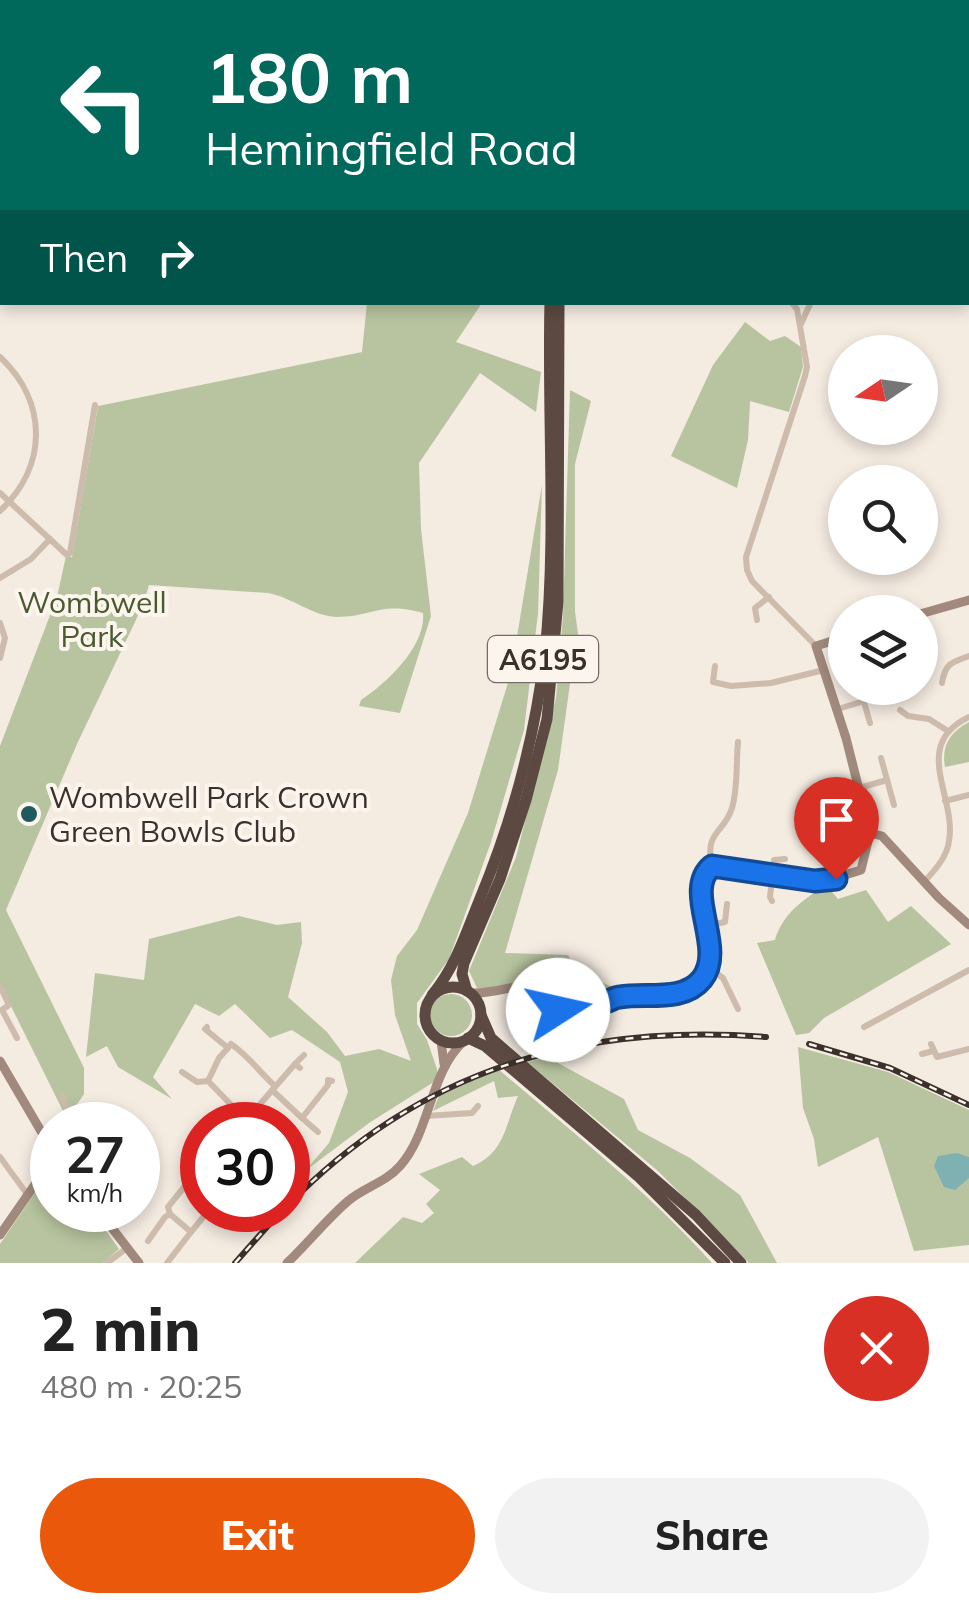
<!DOCTYPE html>
<meta charset="utf-8">
<style>
:root{--surface:#fff;--page:#f2f2f2;--text:#222;--muted:#767676;--accent:#ea580c}
body{margin:0;font-family:Mulish,sans-serif;background:var(--page);color:var(--text);height:100vh;display:flex;flex-direction:column;font-size:38px;white-space:nowrap}
*{box-sizing:border-box;margin:0}
p{font-size:32px;color:var(--muted)}
.icon{flex:none;width:55px;height:55px;fill:none;stroke:currentColor;stroke-width:2;stroke-linecap:round;stroke-linejoin:round}
.map{position:relative;height:1263px;overflow:hidden}
.panel{display:flex;flex-direction:column;background:var(--surface);flex:1}
.panel>*{flex:none}
.banner{position:absolute;left:0px;top:0px;width:970px;height:305px;box-shadow:0 5px 15px #0003;background:#00695c;color:#fff;overflow:hidden}
.needle{width:65px;rotate:257deg}
.buttons{position:absolute;left:828px;top:335px;display:grid;gap:20px}
.buttons a{display:grid;place-items:center;width:110px;height:110px;border-radius:50%;background:var(--surface);box-shadow:0 5px 15px #0003;font-size:50px}
.speed{position:absolute;left:30px;top:1102px;display:flex;gap:20px;font-size:50px;font-weight:700;text-align:center}
.speed>*{display:grid;place-content:center;width:130px;height:130px;border-radius:50%;background:var(--surface);box-shadow:0 5px 15px #0003;line-height:1}
.speed small{font-size:25px;font-weight:400}
.speed .limit{border:15px solid #d22;background:#fff;color:#111}
.pin{position:absolute;display:grid;place-items:center;width:85px;height:85px;color:#fff;margin:-102px -42px;border-radius:50% 50% 50% 0;rotate:-45deg;box-shadow:0 0 10px #0007}
.pin .icon{rotate:45deg}
.me{position:absolute;width:110px;margin:-55px;rotate:80deg;stroke-linejoin:round;filter:drop-shadow(0 0 8px #0008)}
.turn{display:flex;align-items:center;gap:35px;height:210px;padding:0 40px;font-size:45px}
.turn .icon{width:130px;height:130px;stroke-width:2.5}
.turn b{display:block;font-size:70px;line-height:85px}
.then{display:flex;align-items:center;height:95px;padding:0 40px;background:#0003;gap:20px;font-size:38px}
.round{display:grid;place-items:center;flex:none;width:105px;height:105px;border-radius:52px;background:var(--page)}
.headline{display:flex;align-items:center;justify-content:space-between;height:170px;padding:0 40px}
h1{font-size:60px;font-weight:800;line-height:75px}
.action{display:flex;gap:20px;margin-top:auto;padding:20px 40px}
.action a{flex:1;height:115px;border-radius:60px;background:var(--accent);color:#fff;font-size:40px;font-weight:800;line-height:115px;text-align:center}
.action a+a{background:var(--page);color:var(--text)}
.map>svg:first-child{display:block}
</style>
<div class="map">
<svg width="969" height="1263" viewBox="0 0 969 1263">
<rect width="100%" height="100%" fill="#f4ebe1"/>
<g fill="#b8c4a0">
<path d="M721,0H969V274L968,2Z"/>
<path d="M367,303H482L456,342L541,372L536,412L480,373L419,463L421,529L431,616L400,713L359,706L361,700C386,683 426,647 423,613C380,601 373,617 336,617C313,616 291,597 268,593L149,585L143,605L77,744L6,910L84,1068V1094L67,1119L0,984V746L57,597L66,556L72,557L98,406L362,352Z"/>
<path d="M745,322L770,341L785,336L801,347L803,367L789,412L750,401L748,440L737,488L671,456L713,365Z"/>
<path d="M570,390L591,401L575,464V611L579,642L574,655L558,770L505,953L568,955L577,971L621,991L549,978L494,989L477,988L469,971L516,857L556,698L563,615Z"/>
<path d="M542,485L538,613L524,730L491,842L449,959L417,1003V1024L427,1040L437,1069V1080L369,1123L305,1171L329,1143L348,1092L340,1062L292,1030L270,1038L235,1004L219,1016L195,1004L153,1077L172,1099L118,1067L107,1046L86,1057L95,973L144,980L149,939L239,916L277,925L301,922L302,943L288,997L327,1032L345,1056L379,1049L411,1061L395,1015L391,980L397,956L417,930L468,813L511,673Z"/>
<path d="M969,722V762L945,767C941,746 950,732 969,722Z"/>
<path d="M826,885L838,899L866,890L888,922L911,906L951,944L824,1018L809,1033L796,1035L757,943L775,940C783,913 803,900 826,885Z"/>
<circle cx="451" cy="1015" r="21"/>
<path d="M798,1047L888,1072L969,1110V1245L914,1251L878,1137L818,1167L814,1139L803,1108Z"/>
<path d="M547,1057L624,1099L638,1130L690,1158L740,1195L777,1263H749L658,1171L527,1062Z"/>
<path d="M498,1069C571,1131 648,1191 712,1263H355L403,1217L422,1223L434,1213L426,1204L440,1190L419,1174L462,1157L473,1166C505,1152 505,1125 518,1096L498,1098L494,1081L433,1111L439,1096Z"/>
<path d="M52,1168V1210H91L119,1249L103,1263H0V1244Z"/>
</g>
<path fill="#7fb0b2" d="M957,1153L969,1157V1178L955,1190L944,1187L934,1166L938,1156Z"/>
<g fill="none" stroke-linecap="round" stroke-linejoin="round">
<g stroke="#7fb0b2" stroke-width="2.5">
<path d="M843,0L846,2"/>
<path d="M968,149L969,151"/>
</g>
<g stroke="#7fb0b2" stroke-width="6">
<path d="M747,0L751,2"/>
<path d="M968,248L969,252"/>
</g>
<g stroke="#cdbbac" stroke-width="6">
<path d="M272,0L273,2"/>
<path d="M358,0V2"/>
<path d="M102,2L104,0"/>
<path d="M308,2L310,0"/>
<path d="M0,26L2,28"/>
<path d="M0,78H2"/>
<path d="M968,132L969,130"/>
<path d="M0,137L2,133"/>
<path d="M791,302L797,309L807,367L805,376L746,557L747,570L752,581L816,646"/>
<path d="M801,324L811,302"/>
<path d="M0,357C48,402 48,466 0,511"/>
<path d="M0,493L67,555L70,553L95,405"/>
<path d="M0,578L31,559L50,539"/>
<path d="M757,620L755,608L769,597"/>
<path d="M0,623L5,638L0,658"/>
<path d="M715,666L713,682L731,686L771,683L824,670"/>
<path d="M942,683C945,664 951,662 969,656"/>
<path d="M860,688L870,723"/>
<path d="M838,709L864,701"/>
<path d="M900,710L908,716L929,719L948,731"/>
<path d="M881,758L894,805"/>
<path d="M859,788L887,780"/>
<path d="M945,801L969,795"/>
<path d="M712,866C704,831 724,834 732,808C738,788 736,762 738,742"/>
<path d="M924,882C935,870 947,857 949,841C957,797 910,745 969,717"/>
<path d="M772,901L770,897L774,860L785,859"/>
<path d="M706,926L725,922L727,904"/>
<path d="M709,968L723,978L738,1009"/>
<path d="M546,985L558,1010"/>
<path d="M0,986L9,1005L2,1010"/>
<path d="M2,1010L17,1038"/>
<path d="M207,1027L205,1029L228,1048L219,1058L208,1081"/>
<path d="M864,1027L969,970"/>
<path d="M516,1028L558,1010L605,1003L619,997"/>
<path d="M931,1044L937,1057L969,1049"/>
<path d="M228,1048L231,1044C250,1057 259,1072 275,1086"/>
<path d="M922,1054L933,1051"/>
<path d="M295,1064L304,1055"/>
<path d="M182,1072L197,1082L208,1081"/>
<path d="M208,1081L246,1120"/>
<path d="M272,1090L302,1118"/>
<path d="M62,1096L70,1117L67,1125"/>
<path d="M426,1116L472,1113L478,1106"/>
<path d="M242,1125L295,1064L300,1068"/>
<path d="M318,1132L302,1118L328,1085V1080L332,1081"/>
<path d="M200,1137L202,1139"/>
<path d="M288,1142L293,1136"/>
<path d="M0,1157L27,1194"/>
<path d="M217,1210L228,1216L237,1210"/>
<path d="M170,1214L168,1207L202,1165"/>
<path d="M191,1232L209,1210"/>
<path d="M148,1241L165,1217L170,1214"/>
<path d="M107,1263L127,1248"/>
<path d="M167,1263L191,1232L170,1214"/>
</g>
<g stroke="#a18a7d" stroke-width="9">
<path d="M920,614L969,600"/>
<path d="M870,833L882,836L939,898L969,925"/>
<path d="M471,993C495,994 516,984 539,984C578,985 688,1020 707,970C713,955 708,940 706,925C703,906 696,879 712,866C764,873 811,888 861,870L870,833L846,738L816,646L845,637"/>
<path d="M441,1041L444,1064"/>
<path d="M0,1061L52,1150"/>
<path d="M98,1210L139,1263"/>
<path d="M0,1235L52,1160"/>
<path d="M287,1263C308,1243 326,1220 348,1201C364,1187 385,1183 400,1166C431,1131 429,1073 464,1041"/>
</g>
<g stroke="#5c4a42" stroke-width="11">
<path d="M553,2V0"/>
<path d="M563,2V0"/>
<circle cx="453" cy="1015" r="28"/>
<path d="M467,991L462,974L464,963L500,879L526,800L547,719L558,602L559,302"/>
<path d="M432,995C455,968 466,933 479,901C512,822 535,737 545,652C557,537 547,418 550,302"/>
<path d="M481,1015L491,1038L696,1215L741,1263"/>
<path d="M468,1038L485,1046L639,1177L725,1263"/>
</g>
<defs>
<g id="rail">
<path d="M809,1044L890,1068L969,1105"/>
<path d="M288,1205C421,1069 580,1023 766,1037"/>
<path d="M235,1263L282,1210"/>
</g>
</defs>
<use href="#rail" stroke="#3b302b" stroke-width="6"/>
<use href="#rail" stroke="#fbf5ee" stroke-width="2.5" stroke-dasharray="8" stroke-linecap="butt"/>
</g>
<g fill="none" stroke-linecap="round" stroke-linejoin="round">
<defs>
<path id="route" d="M558,1010C574,1007 590,1007 605,1002C610,1001 615,997 620,997C645,992 683,1003 702,979C727,948 682,891 712,866L815,881L836,879"/>
</defs>
<use href="#route" stroke="#114b97" stroke-width="25"/>
<use href="#route" stroke="#1a73e8" stroke-width="18"/>
</g>
<circle fill="#1f5a5e" stroke="#fbf5ee" stroke-width="4" cx="29" cy="814" r="10"/>
<g text-anchor="middle" dominant-baseline="central" stroke-width="8" stroke-linejoin="round" paint-order="stroke">
<rect fill="#fbf5ee" stroke="#756b66" stroke-width="2.5" x="488" y="636" width="110" height="46" rx="8"/>
<g font-size="28" font-weight="bold" fill="#3b302b">
<text x="543" y="659">A6195</text>
</g>
<g font-size="30" fill="#4a5a2e" stroke="#fbf5ee">
<text x="92" y="602">Wombwell<tspan x="92" dy="34">Park</tspan></text>
</g>
<g font-size="30" fill="#3b302b" stroke="#fbf5ee" text-anchor="start">
<text x="49" y="797">Wombwell Park Crown<tspan x="49" dy="34">Green Bowls Club</tspan></text>
</g>
</g>
</svg>
<div class="buttons">
<a><svg class="needle" viewBox="-14 -14 28 28"><path d="M0-13l5 13h-10z" fill="#e53935"/><path d="M0 13l5-13h-10z" fill="#767676"/></svg></a>
<a><svg class="icon" aria-label="search" viewBox="0 0 24 24"><circle cx="10" cy="10" r="6"/><path d="M15 15l6 6"/></svg></a>
<a><svg class="icon" aria-label="layers" viewBox="0 0 24 24"><path d="M12 4l9 5-9 5-9-5zM3 14l9 5 9-5"/></svg></a>
</div>
<div class="speed"><div>27<small>km/h</small></div><div class="limit">30</div></div>
<div class="pin" style="left:836px;top:879px;background:#d93025"><svg class="icon" aria-label="arrive" viewBox="0 0 24 24"><path d="M6 21V4h12l-3 4 3 4H6"/></svg></div>
<svg class="me" style="left:558px;top:1010px" viewBox="-20 -20 40 40"><circle r="19" fill="#fff"/><path d="M0-13L10 11 0 6-10 11z" fill="#1a73e8"/></svg>
<div class="banner">
<div class="turn"><svg class="icon" aria-label="left" viewBox="0 0 24 24"><path d="M17 20v-9H6M10 6l-5 5 5 5"/></svg><div><b>180 m</b>Hemingfield Road</div></div>
<div class="then">Then<svg class="icon" aria-label="right" viewBox="0 0 24 24"><path d="M7 20v-9h11M14 6l5 5-5 5"/></svg></div>
</div>
</div>
<section class="panel">
<div class="headline"><div><h1>2 min</h1><p>480 m · 20:25</p></div><a class="round" style="background:#d93025;color:#fff"><svg class="icon" aria-label="close" viewBox="0 0 24 24"><path d="M6 6l12 12M18 6L6 18"/></svg></a></div>
<div class="action"><a>Exit</a><a>Share</a></div>
</section>
